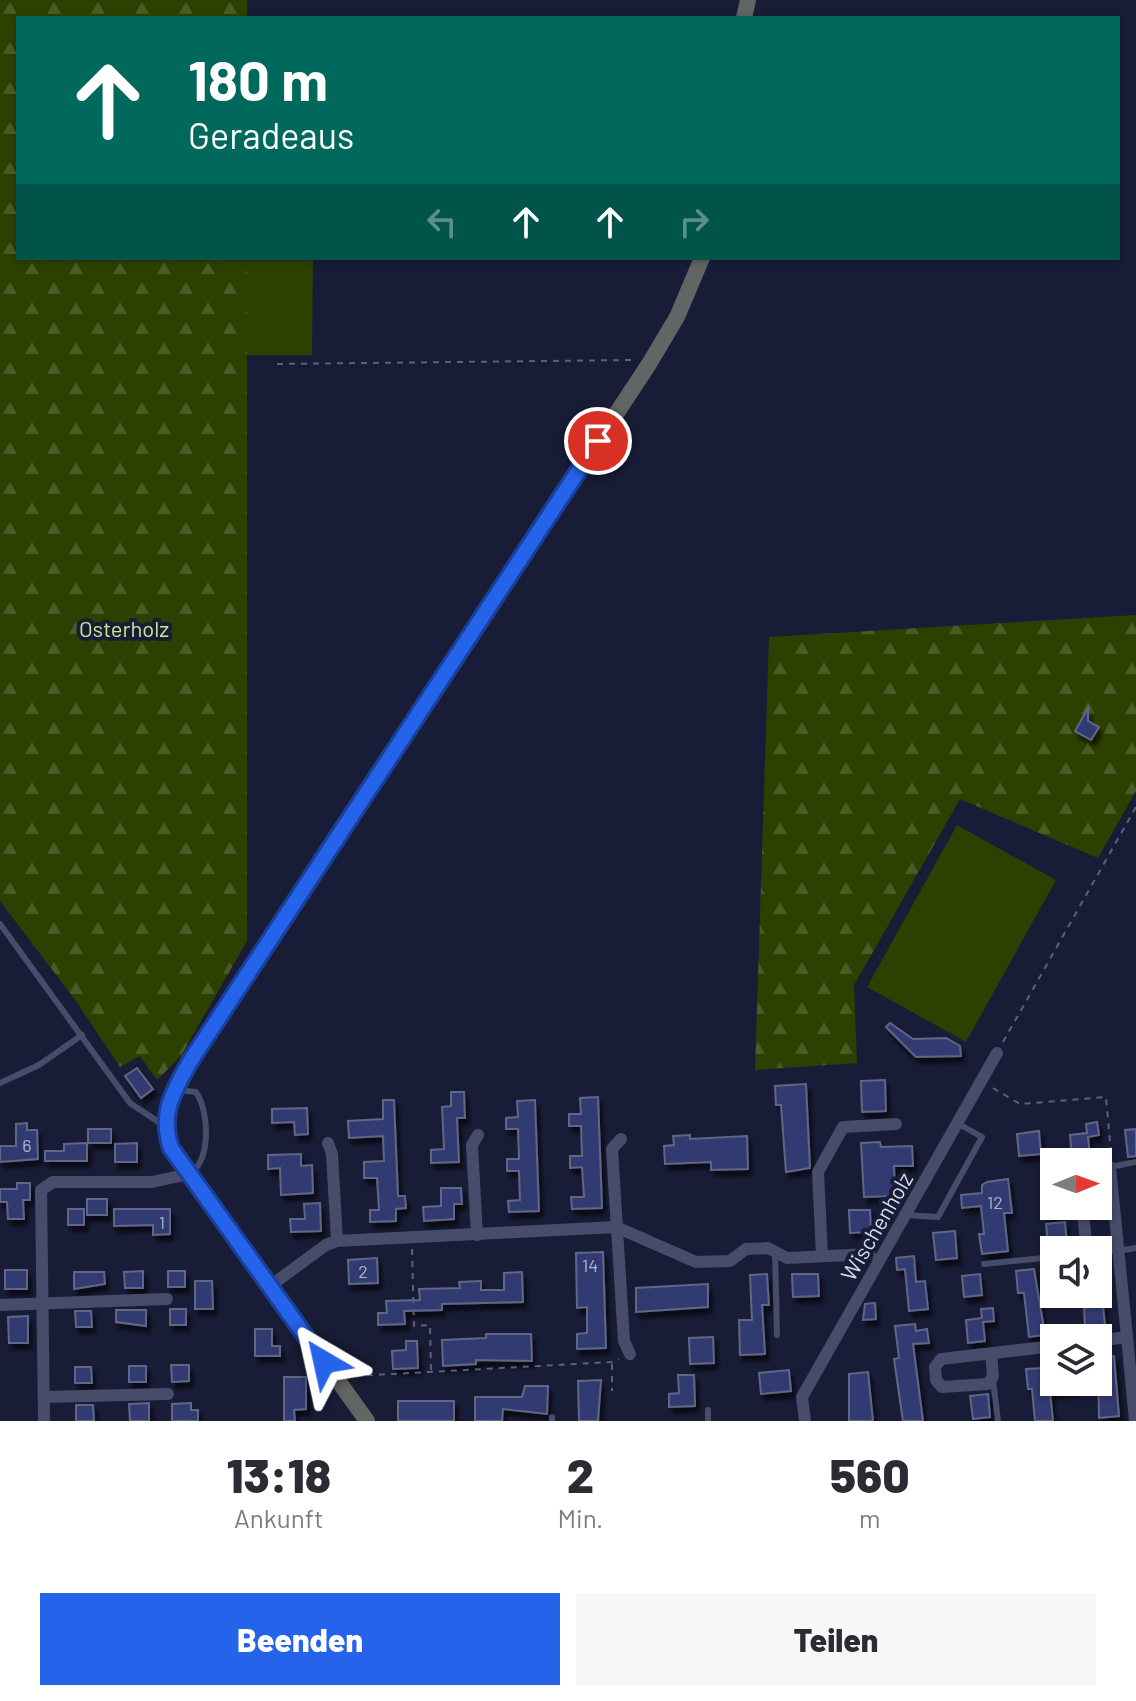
<!DOCTYPE html>
<html lang="de">
<style>
:root{--surface:#fff;--page:#f7f7f7;--text:#2b2b33;--muted:#7c7c81;--accent:#2563eb}
body{margin:0;font-family:Barlow,sans-serif;background:var(--page);color:var(--text);height:100vh;display:flex;flex-direction:column;font-size:30px;white-space:nowrap}
*{box-sizing:border-box;margin:0}
p{font-size:26px;color:var(--muted)}
.icon{flex:none;width:44px;height:44px;fill:none;stroke:currentColor;stroke-width:2;stroke-linecap:round;stroke-linejoin:round}
.map{position:relative;height:1421px;overflow:hidden}
.side{display:flex;flex-direction:column;background:var(--surface);flex:1}
.side>*{flex:none}
.hud{position:absolute;left:16px;top:16px;width:1104px;height:244px;border-radius:0px;box-shadow:0 2px 6px #0004;background:#00695c;color:#fff;overflow:hidden}
.needle{width:52px;rotate:89deg}
.fabs{position:absolute;left:1040px;top:1148px;display:grid;gap:16px}
.fabs a{display:grid;place-items:center;width:72px;height:72px;border-radius:0px;background:var(--surface);box-shadow:0 2px 6px #0004;font-size:40px}
.pin{position:absolute;display:grid;place-items:center;width:68px;height:68px;color:#fff;margin:-34px;border:4px solid #fff;border-radius:50%;box-shadow:0 2px 8px #0007}
.me{position:absolute;width:88px;margin:-44px;rotate:324deg;stroke-linejoin:round;filter:drop-shadow(0 0 6px #0008)}
.turn{display:flex;align-items:center;gap:28px;height:168px;padding:0 40px;font-size:36px}
.turn .icon{width:104px;height:104px;stroke-width:2.5}
.turn b{display:block;font-size:56px;line-height:68px}
.lanes{display:flex;align-items:center;height:76px;padding:0 40px;background:#0003;justify-content:center;gap:40px;direction:ltr}
.lanes .off{opacity:.35}
.eta{display:flex;justify-content:space-evenly;align-items:center;height:136px;text-align:center}
.eta b{font-size:48px;font-weight:800;line-height:56px}
.action{display:flex;gap:16px;margin-top:auto;padding:16px 40px}
.action a{flex:1;height:92px;border-radius:0px;background:var(--accent);color:#fff;font-size:32px;font-weight:800;line-height:92px;text-align:center}
.action a+a{background:var(--page);color:var(--text)}
.map>svg:first-child{display:block}
</style>
<div class="map">
<svg width="1136" height="1421" viewBox="0 0 1136 1421">
<defs>
<pattern id="forest-firs" width="22" height="20" patternUnits="userSpaceOnUse" patternTransform="scale(2)"><rect width="22" height="20" fill="#2c4100"/><path d="M5 1l3.5 6h-7zM16 11l3.5 6h-7z" fill="#4a5c26"/></pattern>
<filter id="shadow"><feDropShadow dx="3.5" dy="6" stdDeviation="2" flood-color="#0009"/></filter>
</defs>
<rect width="100%" height="100%" fill="#191c36"/>
<g fill="#2c4100">
<path d="M247,258H313L312,355H247Z"/>
<path d="M957,825L1056,880L966,1042L867,987Z"/>
</g>
<g fill="url(#forest-firs)">
<path d="M0,0H247V18H18V258H247V941L181,1056L157,1080L140,1056L120,1067L76,1001L0,901Z"/>
<path d="M1136,615V791L1098,858L960,799L854,985L857,1063L755,1070L769,637Z"/>
</g>
<g fill="#333a71" stroke="#606685" stroke-width="2" filter="url(#shadow)">
<path d="M1088,708V721L1099,727L1091,740L1075,731Z"/>
<path d="M890,1023L913,1039L946,1038L960,1046L961,1056L916,1057L886,1027Z"/>
<path d="M137,1068L153,1089L141,1098L125,1076Z"/>
<path d="M885,1080L886,1111L862,1112L861,1081Z"/>
<path d="M806,1084L810,1168L786,1172L781,1105H776L775,1086Z"/>
<path d="M451,1092H464L465,1118H457L459,1162L431,1163V1150L444,1149L442,1107L451,1106Z"/>
<path d="M598,1097L602,1208L572,1209L571,1197H584L582,1167L570,1168V1156H582L581,1126H569V1114H581L580,1098Z"/>
<path d="M383,1100H394L398,1196H405L406,1208L396,1209V1221L370,1222V1210H379L377,1178H364V1162L384,1161L383,1136L349,1138L348,1121L383,1119Z"/>
<path d="M535,1100L539,1211L509,1212L508,1201L520,1200L519,1171H507V1159H519L518,1129H506V1118L518,1117L517,1101Z"/>
<path d="M307,1108L308,1134L295,1135L294,1122L272,1123V1109Z"/>
<path d="M1097,1122L1099,1135L1088,1137L1090,1156L1072,1158L1070,1135L1087,1133L1086,1124Z"/>
<path d="M27,1123V1130H37L38,1159L0,1162V1146H16V1124Z"/>
<rect x="88" y="1129" width="23" height="14"/>
<path d="M1136,1129V1156L1128,1157L1125,1130Z"/>
<path d="M1039,1131L1041,1154L1019,1156L1017,1134Z"/>
<path d="M690,1135V1139L747,1136L748,1169L711,1170V1162L665,1164L664,1146L674,1145L673,1136Z"/>
<path d="M880,1142L881,1147L912,1146L913,1166H894L895,1196L864,1197L861,1143Z"/>
<path d="M87,1143V1161H45V1151H64V1144Z"/>
<path d="M137,1143V1162H115V1144Z"/>
<path d="M301,1154V1166L312,1165L313,1193L281,1195L280,1168L268,1169V1155Z"/>
<path d="M1054,1173V1216H1047L1042,1174Z"/>
<path d="M1008,1179L1012,1213H1004L1008,1251L982,1254L979,1234H984L981,1206L962,1208L961,1195L982,1193V1185L987,1182Z"/>
<path d="M17,1183H30V1200H23L24,1219H8L7,1202H0V1189H17Z"/>
<path d="M441,1188H461L462,1204H454V1219L424,1221L423,1207L441,1206Z"/>
<rect x="87" y="1199" width="20" height="16"/>
<path d="M320,1203L321,1231L291,1232L290,1219H305L304,1204Z"/>
<rect x="68" y="1209" width="16" height="16"/>
<path d="M114,1209H170V1234L153,1235V1225L114,1226Z"/>
<path d="M849,1210H870L871,1232L850,1233Z"/>
<path d="M1065,1222L1067,1244L1048,1245L1046,1224Z"/>
<path d="M955,1231L957,1258L936,1260L933,1233Z"/>
<path d="M603,1252L606,1348L577,1349V1334L587,1333V1307L577,1308L576,1253Z"/>
<path d="M914,1256L916,1282L925,1281L928,1309L909,1311L905,1269L897,1270L896,1258Z"/>
<path d="M377,1258L378,1283L349,1284L348,1260Z"/>
<path d="M1034,1269L1045,1335L1029,1337L1024,1293H1018L1016,1271Z"/>
<rect x="5" y="1270" width="22" height="19"/>
<path d="M143,1271V1288H125L124,1272Z"/>
<rect x="168" y="1271" width="17" height="16"/>
<path d="M74,1272H104L105,1284L74,1289Z"/>
<path d="M522,1272L523,1302L442,1304V1310L404,1311L405,1324L378,1325V1313H387L386,1301L420,1300L419,1289L460,1288L459,1282L481,1281V1290H504V1273Z"/>
<path d="M767,1274L769,1305H762L765,1354L740,1355L739,1320H752L750,1275Z"/>
<path d="M792,1274H818L819,1296L793,1297Z"/>
<path d="M980,1274L982,1295L964,1297L962,1276Z"/>
<path d="M195,1281H212L213,1309H195Z"/>
<path d="M708,1284V1307L636,1312V1288Z"/>
<path d="M1102,1296L1105,1325L1085,1327L1084,1308L1092,1307L1091,1298Z"/>
<path d="M875,1303L876,1319L863,1320L865,1304Z"/>
<path d="M993,1308L994,1321L983,1322L985,1341L968,1343L966,1320L982,1318L981,1309Z"/>
<rect x="170" y="1309" width="16" height="16"/>
<path d="M116,1310H146V1326L116,1322Z"/>
<path d="M75,1311H91L92,1327H76Z"/>
<path d="M28,1316V1343H9L8,1317Z"/>
<path d="M915,1324L916,1331L927,1329L929,1343L913,1344L923,1421H903L894,1359L899,1358L895,1326Z"/>
<path d="M255,1329H272V1346H280V1356H255Z"/>
<path d="M486,1334H531L532,1361L476,1360V1364L443,1366L442,1340L486,1338Z"/>
<path d="M713,1337L714,1363L690,1364L689,1338Z"/>
<path d="M406,1341H417L418,1368L393,1369L392,1351L406,1350Z"/>
<path d="M1114,1356L1119,1416L1099,1418L1098,1358Z"/>
<path d="M171,1365H189V1381L172,1382Z"/>
<rect x="129" y="1366" width="17" height="16"/>
<path d="M75,1367H91L92,1383H75Z"/>
<path d="M1043,1368L1044,1374L1054,1373V1382H1074V1389L1050,1392L1053,1421H1035L1032,1389H1028L1026,1369Z"/>
<path d="M789,1370L791,1391L761,1394L759,1373Z"/>
<path d="M868,1372L873,1421H849V1374Z"/>
<path d="M678,1375H694L695,1406L669,1407V1394L679,1393Z"/>
<path d="M284,1377H306V1409L294,1410L295,1421H284Z"/>
<path d="M601,1380L598,1421H579L578,1381Z"/>
<path d="M525,1386H548L547,1414L503,1409L502,1421H475V1397H522Z"/>
<path d="M988,1394L990,1417L973,1419L970,1396Z"/>
<rect x="398" y="1401" width="56" height="20"/>
<path d="M149,1403V1421H130L129,1404Z"/>
<path d="M191,1403V1410H198V1421H172V1404Z"/>
<path d="M76,1405H93L94,1421H76Z"/>
</g>
<g fill="none" stroke-linecap="round" stroke-linejoin="round">
<g stroke="#5d6077" stroke-width="2" stroke-dasharray="6 6" stroke-linecap="butt">
<path d="M277,364L632,360"/>
<path d="M1003,1042L1136,807"/>
<path d="M993,1088L1020,1104L1106,1097L1111,1153"/>
<path d="M412,1249L414,1326L430,1325L431,1371"/>
<path d="M612,1364V1391"/>
<path d="M355,1376L612,1362L619,1359"/>
</g>
<g stroke="#464c69" stroke-width="6">
<path d="M0,924L130,1103L163,1125"/>
<path d="M0,1083L39,1065L82,1035"/>
<path d="M179,1090L196,1092C209,1111 211,1157 192,1172"/>
<path d="M1110,1167L1136,1162"/>
<path d="M905,1215L938,1217L982,1137L957,1123"/>
<path d="M775,1251L777,1335"/>
<path d="M1118,1251L1136,1248"/>
<path d="M984,1264L1054,1257"/>
<path d="M993,1379L998,1421"/>
<path d="M708,1410V1421"/>
<path d="M552,1421V1417"/>
</g>
<g stroke="#464c69" stroke-width="12">
<path d="M621,1139L612,1149L624,1341L630,1354"/>
<path d="M328,1143L332,1154L337,1241"/>
<path d="M1098,1168L1110,1167L1127,1337"/>
<path d="M1082,1206L1087,1250L1118,1247"/>
<path d="M477,1235L472,1145L478,1135"/>
<path d="M822,1255L818,1172L843,1127L896,1124"/>
<path d="M270,1286L326,1245L337,1241L616,1227L696,1262L730,1261L746,1249L768,1248L787,1258L870,1254"/>
<path d="M0,1305L167,1299"/>
<path d="M1098,1341L1127,1337L1135,1421"/>
<path d="M991,1353L993,1376L988,1384L942,1387L936,1380L935,1367L941,1359L1054,1346"/>
<path d="M44,1397L168,1394"/>
<path d="M44,1421L41,1190L53,1182H152L189,1174"/>
<path d="M805,1421L802,1397L997,1053"/>
</g>
<g stroke="#616563" stroke-width="16">
<path d="M744,18L748,0"/>
<path d="M367,1421L171,1148C159,1113 173,1090 191,1060L649,364L677,317L702,258"/>
</g>
</g>
<g fill="none" stroke-linecap="round" stroke-linejoin="round">
<defs>
<path id="route" d="M324,1362L171,1148C159,1113 174,1090 191,1060L598,441"/>
</defs>
<use href="#route" stroke="#184099" stroke-width="20"/>
<use href="#route" stroke="#2563eb" stroke-width="14"/>
</g>
<g text-anchor="middle" dominant-baseline="central" stroke-width="8" stroke-linejoin="round" paint-order="stroke">
<g font-size="18" fill="#b0b4d0">
<text x="27" y="1145">6</text>
<text x="995" y="1202">12</text>
<text x="162" y="1222">1</text>
<text x="590" y="1265">14</text>
<text x="363" y="1271">2</text>
</g>
<g font-size="22" fill="#c5eb90" stroke="#191c36">
<text x="124" y="628">Osterholz</text>
</g>
<g font-size="22" fill="#d9ddef" stroke="#191c36">
<text transform="translate(876 1226) rotate(-60)">Wischenholz</text>
</g>
</g>
</svg>
<div class="fabs">
<a><svg class="needle" viewBox="-14 -14 28 28"><path d="M0-13l5 13h-10z" fill="#e53935"/><path d="M0 13l5-13h-10z" fill="#7c7c81"/></svg></a>
<a><svg class="icon" aria-label="sound" viewBox="0 0 24 24"><path d="M4 9h4l5-4v14l-5-4H4zM17 9q2 3 0 6"/></svg></a>
<a><svg class="icon" aria-label="layers" viewBox="0 0 24 24"><path d="M12 4l9 5-9 5-9-5zM3 14l9 5 9-5"/></svg></a>
</div>
<div class="pin" style="left:598px;top:441px;background:#d93025"><svg class="icon" aria-label="arrive" viewBox="0 0 24 24"><path d="M6 21V4h12l-3 4 3 4H6"/></svg></div>
<svg class="me" style="left:324px;top:1362px" viewBox="-20 -20 40 40"><path d="M0-17L14 15 0 8-14 15z" fill="#2563eb" stroke="#fff" stroke-width="4"/></svg>
<div class="hud">
<div class="turn"><svg class="icon" aria-label="ahead" viewBox="0 0 24 24"><path d="M12 20V5M6 11l6-6 6 6"/></svg><div><b>180 m</b>Geradeaus</div></div>
<div class="lanes"><svg class="icon off" aria-label="left" viewBox="0 0 24 24"><path d="M17 20v-9H6M10 6l-5 5 5 5"/></svg><svg class="icon" aria-label="ahead" viewBox="0 0 24 24"><path d="M12 20V5M6 11l6-6 6 6"/></svg><svg class="icon" aria-label="ahead" viewBox="0 0 24 24"><path d="M12 20V5M6 11l6-6 6 6"/></svg><svg class="icon off" aria-label="right" viewBox="0 0 24 24"><path d="M7 20v-9h11M14 6l5 5-5 5"/></svg></div>
</div>
</div>
<section class="side">
<div class="eta">
<div><b>13:18</b><p>Ankunft</p></div>
<div><b>2</b><p>Min.</p></div>
<div><b>560</b><p>m</p></div>
</div>
<div class="action"><a>Beenden</a><a>Teilen</a></div>
</section>
